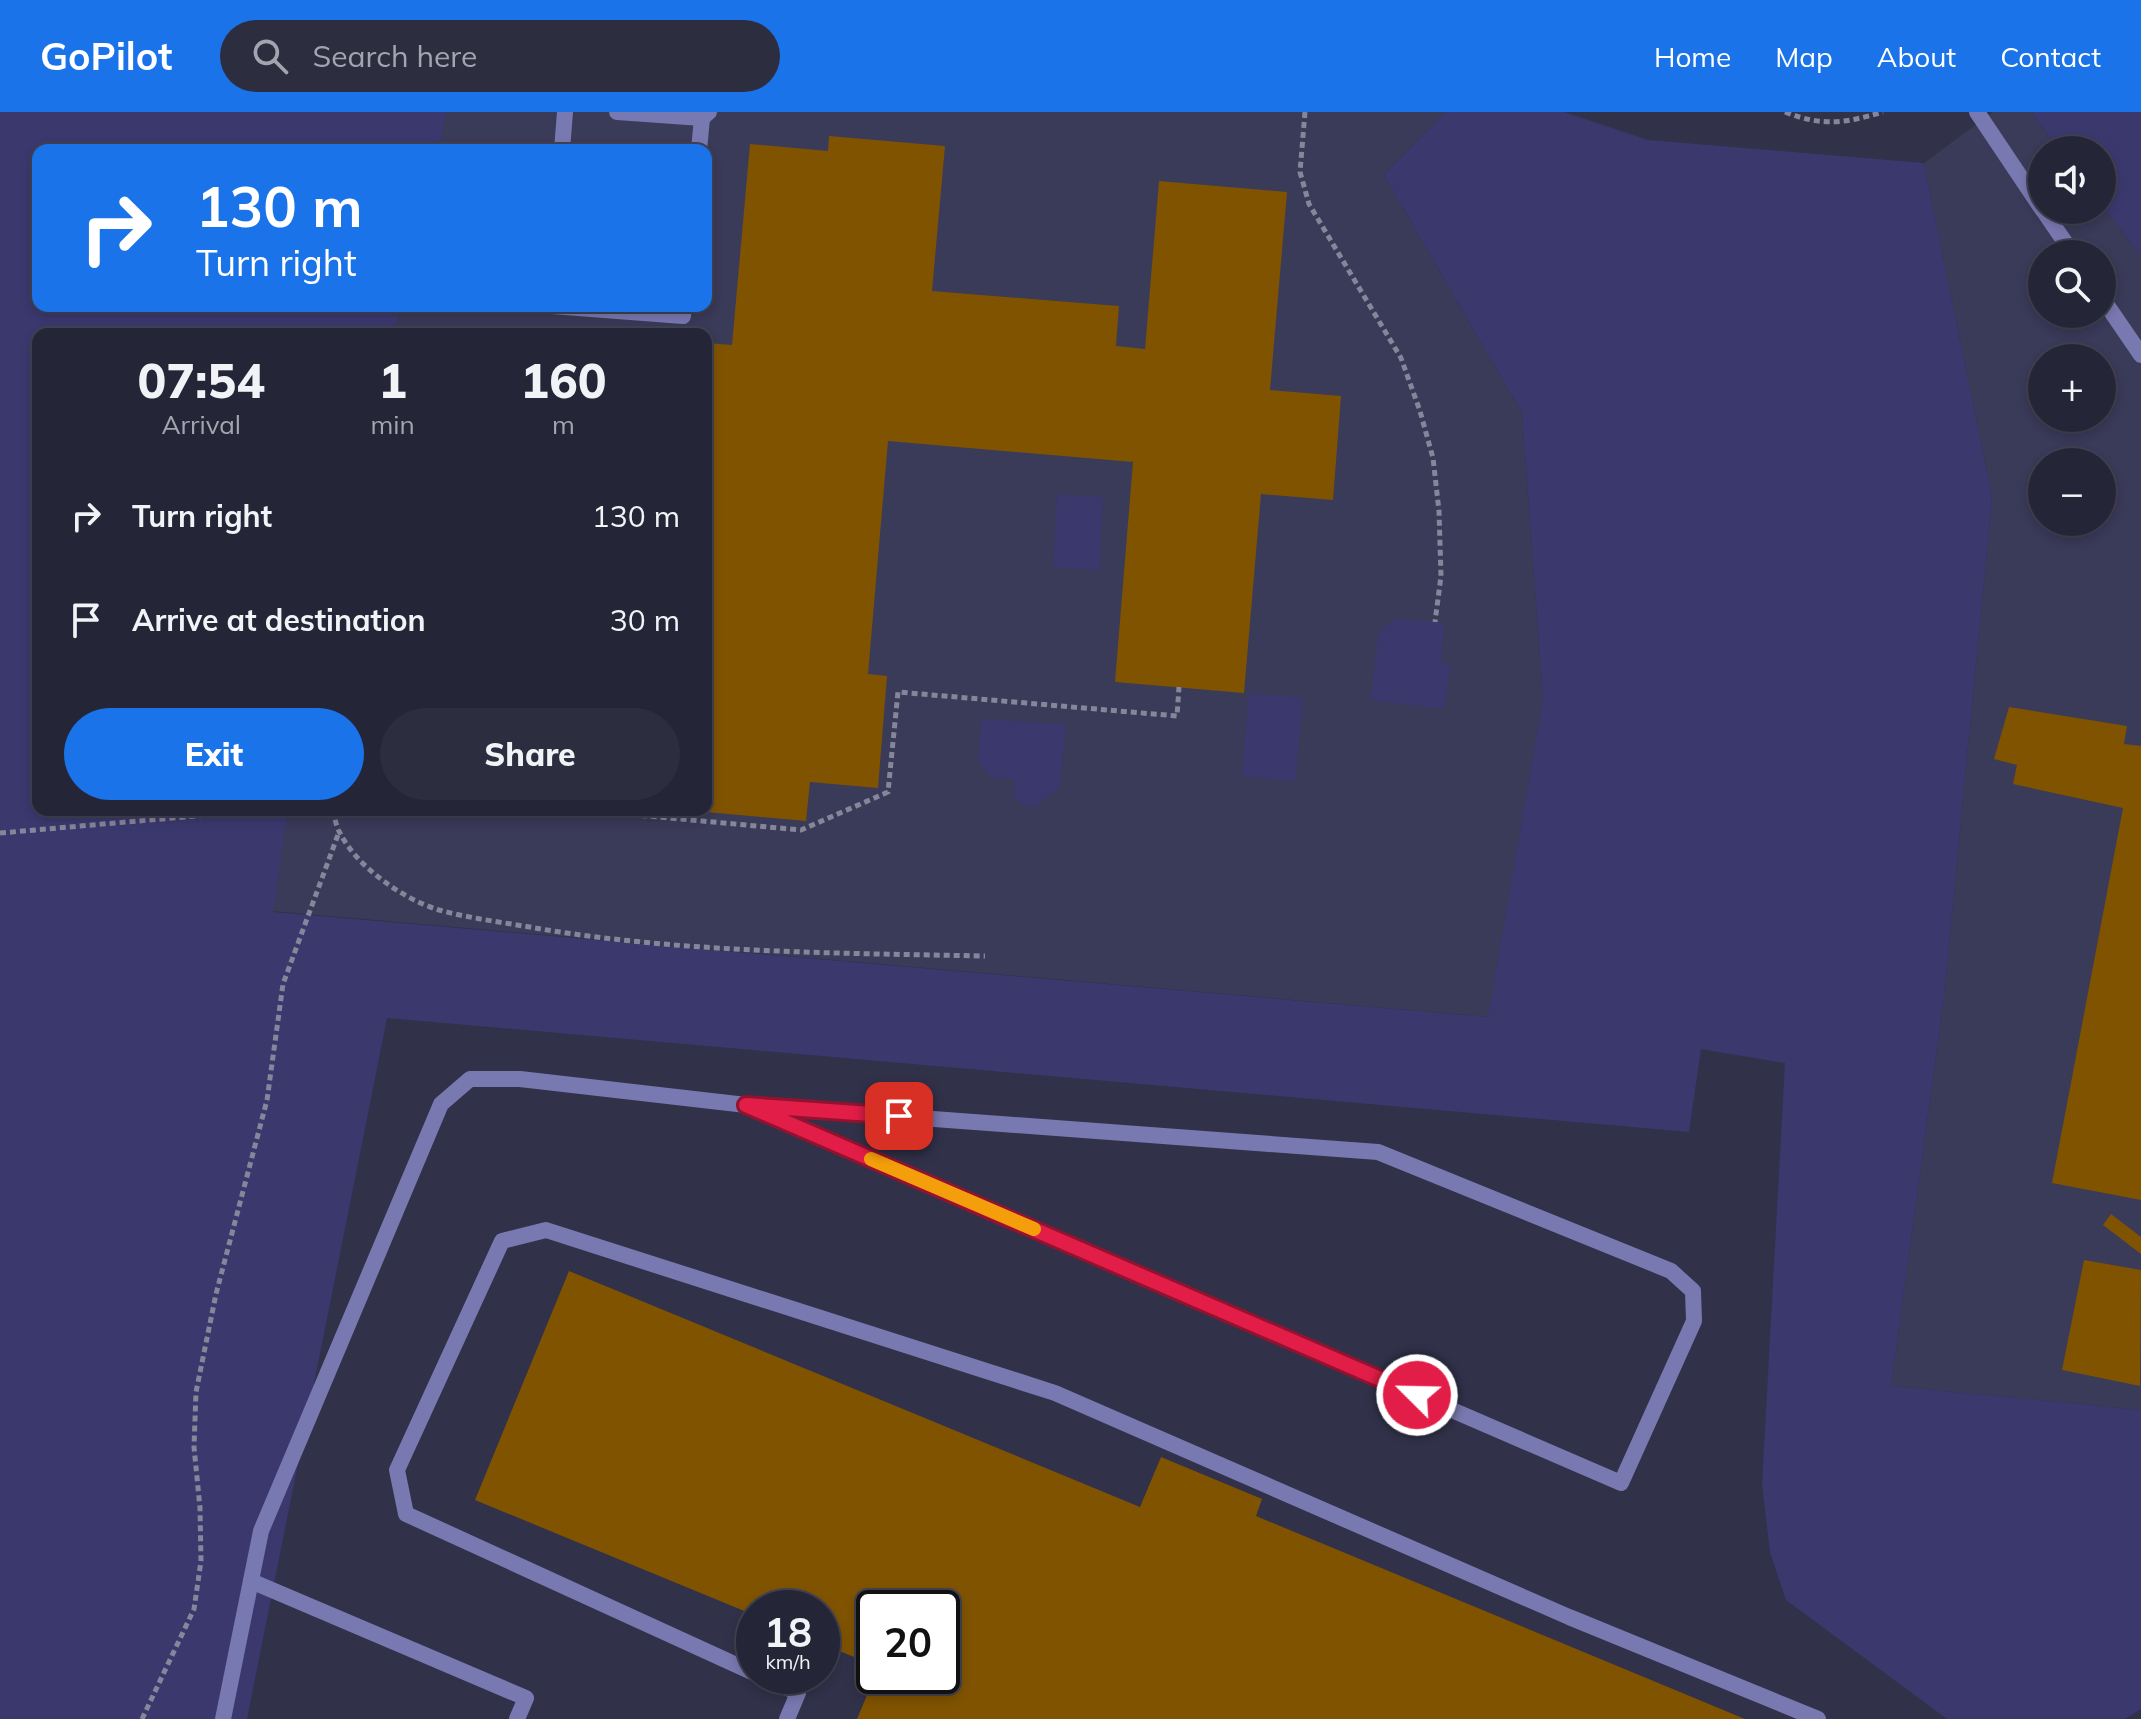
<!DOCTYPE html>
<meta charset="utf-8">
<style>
:root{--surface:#252538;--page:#2d2d40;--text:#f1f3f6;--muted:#a3a5ae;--line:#424253;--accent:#1a73e8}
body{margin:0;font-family:Mulish,sans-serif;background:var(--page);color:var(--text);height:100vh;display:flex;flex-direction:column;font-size:30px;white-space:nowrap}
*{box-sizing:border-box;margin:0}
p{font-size:26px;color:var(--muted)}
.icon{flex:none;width:44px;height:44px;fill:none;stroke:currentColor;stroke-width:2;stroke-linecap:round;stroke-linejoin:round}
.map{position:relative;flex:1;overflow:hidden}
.panel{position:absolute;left:32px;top:216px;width:680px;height:488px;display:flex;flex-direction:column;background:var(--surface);border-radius:16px;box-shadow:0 4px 12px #0003,0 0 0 2px var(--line)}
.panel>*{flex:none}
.guide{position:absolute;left:32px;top:32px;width:680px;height:168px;border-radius:16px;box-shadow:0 4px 12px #0003,0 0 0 2px var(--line);background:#1a73e8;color:#fff;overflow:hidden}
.controls{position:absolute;left:2028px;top:24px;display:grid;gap:16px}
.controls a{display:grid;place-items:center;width:88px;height:88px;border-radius:50%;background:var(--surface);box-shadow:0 4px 12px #0003,0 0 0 2px var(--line);font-size:40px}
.speed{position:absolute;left:736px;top:1478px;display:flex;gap:16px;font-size:40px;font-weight:700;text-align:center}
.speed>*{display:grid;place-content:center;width:104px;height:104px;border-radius:50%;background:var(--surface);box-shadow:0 4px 12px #0003,0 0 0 2px var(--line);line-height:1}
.speed small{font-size:20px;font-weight:400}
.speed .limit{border:4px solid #111;border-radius:12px;background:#fff;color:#111}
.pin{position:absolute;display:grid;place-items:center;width:68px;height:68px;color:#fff;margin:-34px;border-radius:16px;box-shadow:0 4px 12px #0006}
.me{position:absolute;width:88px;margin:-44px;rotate:293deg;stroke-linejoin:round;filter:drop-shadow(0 0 6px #0008)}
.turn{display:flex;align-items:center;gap:28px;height:168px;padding:0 32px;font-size:36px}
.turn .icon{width:104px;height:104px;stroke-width:2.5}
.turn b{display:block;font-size:56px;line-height:68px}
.eta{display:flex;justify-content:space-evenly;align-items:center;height:136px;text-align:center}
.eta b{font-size:48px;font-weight:800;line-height:56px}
.primary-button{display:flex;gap:16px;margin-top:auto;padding:16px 32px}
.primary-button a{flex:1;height:92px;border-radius:48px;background:var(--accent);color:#fff;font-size:32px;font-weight:800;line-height:92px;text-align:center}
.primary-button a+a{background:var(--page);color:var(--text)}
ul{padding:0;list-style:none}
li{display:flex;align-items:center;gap:24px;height:104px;padding:0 32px}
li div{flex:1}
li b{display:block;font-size:30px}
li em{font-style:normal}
header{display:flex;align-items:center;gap:48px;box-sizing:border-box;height:112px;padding:0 40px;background:var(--accent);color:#fff}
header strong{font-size:38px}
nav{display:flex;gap:44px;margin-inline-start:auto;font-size:28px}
.search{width:560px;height:72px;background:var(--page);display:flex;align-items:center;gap:20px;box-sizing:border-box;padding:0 28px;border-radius:44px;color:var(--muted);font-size:30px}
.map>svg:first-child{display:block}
</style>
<header>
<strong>GoPilot</strong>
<div class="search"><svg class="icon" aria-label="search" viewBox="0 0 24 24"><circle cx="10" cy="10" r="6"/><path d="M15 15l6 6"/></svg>Search here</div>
<nav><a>Home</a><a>Map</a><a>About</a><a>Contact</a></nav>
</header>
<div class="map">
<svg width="2141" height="1607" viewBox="0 0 2141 1607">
<rect width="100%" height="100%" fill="#31314a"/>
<g fill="#3a3a59" fill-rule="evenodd">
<path d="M447,0H1445L1384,63L1522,301L1543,586L1489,905L272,799L288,698H706V222H394L401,194H706V38H438Z"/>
<path d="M1993,0H2031L2060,38H2042V98H2102V93L2141,144V1298L1891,1274L1944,885L1992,385L1924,51ZM2042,142H2102V202H2042ZM2042,246H2102V306H2042ZM2042,350H2102V410H2042Z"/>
</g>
<g fill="#3b386e">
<path d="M0,0H447L438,38H38V194H401L394,222H38V698H288L273,800L1488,905L1543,586L1522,301L1384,63L1445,0H1564L1648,28L1924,51L1992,385L1944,885L1891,1274L2141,1298V1597L2125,1607H1947L1786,1488L1770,1440L1762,1372L1785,951L1701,937L1689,1020L387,906L247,1607H0Z"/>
<path d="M2031,0H2141V144L2102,93V38H2060Z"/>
<path d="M1057,383L1103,385L1099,458L1053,455Z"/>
<path d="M1395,506L1444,511L1441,550L1451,553L1444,597L1371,588L1378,522Z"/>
<path d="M1249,581L1303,586L1295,669L1242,664Z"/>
<path d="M982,607L1066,612L1060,675L1035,695L1022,693L1013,684L1014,667L993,666L978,650Z"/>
</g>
<g fill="#7f5300">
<path d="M829,24L945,34L932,179L1119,194L1116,234L1145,237L1159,69L1287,80L1270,278L1341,284L1333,388L1261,382L1244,581L1115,570L1133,350L888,329L868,562L887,564L878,676L810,670L806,709L706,700V231L732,233L750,32L828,39Z"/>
<path d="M2009,595L2127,614L2124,632L2141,634V1088L2052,1071L2123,696L2013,672L2017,653L1994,647Z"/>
<path d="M2111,1102L2141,1125V1142L2103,1113Z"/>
<path d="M2084,1148L2141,1158L2140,1274L2062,1258Z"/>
<path d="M569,1159L1140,1395L1161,1345L1262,1387L1256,1404L1745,1607H857L875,1564H942V1496H874V1553L822,1532V1496H754V1503L475,1388Z"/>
</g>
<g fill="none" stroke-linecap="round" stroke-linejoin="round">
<g stroke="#86869b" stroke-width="5" stroke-dasharray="6 4" stroke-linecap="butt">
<path d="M1305,0L1300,60L1309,92L1401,246L1420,299L1433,346L1439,399L1441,464L1435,510"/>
<path d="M1785,0C1823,15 1845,11 1883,0"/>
<path d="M333,698C335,706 336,715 340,721C357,755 403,787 439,798C472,807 508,811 541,817C687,841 837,841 985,844"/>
<path d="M581,698L801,718L888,680L898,580L1177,604L1179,575"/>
<path d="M0,721L265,698"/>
<path d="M142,1607L194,1497L201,1449L200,1396L194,1335L196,1280L216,1182L267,988L283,872L339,720"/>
</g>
<g stroke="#7979b1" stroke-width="16">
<path d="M617,0L702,6L709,0"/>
<path d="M1977,0L2042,97"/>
<path d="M562,38L565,0"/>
<path d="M699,38L702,6"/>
<path d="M2043,98L2073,142"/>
<path d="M2102,186L2141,243"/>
<path d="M552,194L683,204L684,194"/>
<path d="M251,1469L526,1586L517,1607"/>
<path d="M754,1561L406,1402L397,1358L502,1129L546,1118L1055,1281L1569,1505L1818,1607"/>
<path d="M762,1564L798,1581L787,1607"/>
<path d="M223,1607L261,1419L441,992L470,967H520L746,993L1378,1040L1671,1159L1693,1179L1694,1209L1621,1371L746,993"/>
</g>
</g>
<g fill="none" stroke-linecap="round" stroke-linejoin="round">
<defs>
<path id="route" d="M899,1004L746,993L1417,1283"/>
</defs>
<use href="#route" stroke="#92132f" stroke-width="20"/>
<use href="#route" stroke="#e11d48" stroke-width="14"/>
<path stroke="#f59e0b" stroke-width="14" d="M871,1047L1034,1117"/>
</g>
</svg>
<div class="controls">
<a><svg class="icon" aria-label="sound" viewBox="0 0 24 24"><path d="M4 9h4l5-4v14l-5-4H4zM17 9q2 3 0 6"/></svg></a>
<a><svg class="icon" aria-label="search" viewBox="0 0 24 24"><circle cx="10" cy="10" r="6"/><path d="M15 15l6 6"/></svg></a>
<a>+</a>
<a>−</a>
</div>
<div class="speed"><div>18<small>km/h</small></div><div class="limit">20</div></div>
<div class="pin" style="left:899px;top:1004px;background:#d93025"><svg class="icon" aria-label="arrive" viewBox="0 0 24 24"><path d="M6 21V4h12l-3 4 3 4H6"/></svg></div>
<svg class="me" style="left:1417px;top:1283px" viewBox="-20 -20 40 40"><circle r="17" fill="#e11d48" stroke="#fff" stroke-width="3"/><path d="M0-11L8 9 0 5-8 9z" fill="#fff"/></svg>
<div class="guide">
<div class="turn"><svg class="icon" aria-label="right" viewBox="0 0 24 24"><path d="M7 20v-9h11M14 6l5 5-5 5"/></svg><div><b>130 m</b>Turn right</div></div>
</div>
<section class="panel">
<div class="eta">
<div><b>07:54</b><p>Arrival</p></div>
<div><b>1</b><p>min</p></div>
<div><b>160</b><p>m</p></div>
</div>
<ul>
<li><svg class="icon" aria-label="right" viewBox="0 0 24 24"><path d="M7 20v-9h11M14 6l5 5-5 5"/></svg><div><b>Turn right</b></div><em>130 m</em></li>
<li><svg class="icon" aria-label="arrive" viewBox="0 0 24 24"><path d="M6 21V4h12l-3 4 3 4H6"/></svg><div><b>Arrive at destination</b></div><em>30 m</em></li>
</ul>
<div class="primary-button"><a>Exit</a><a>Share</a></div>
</section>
</div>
